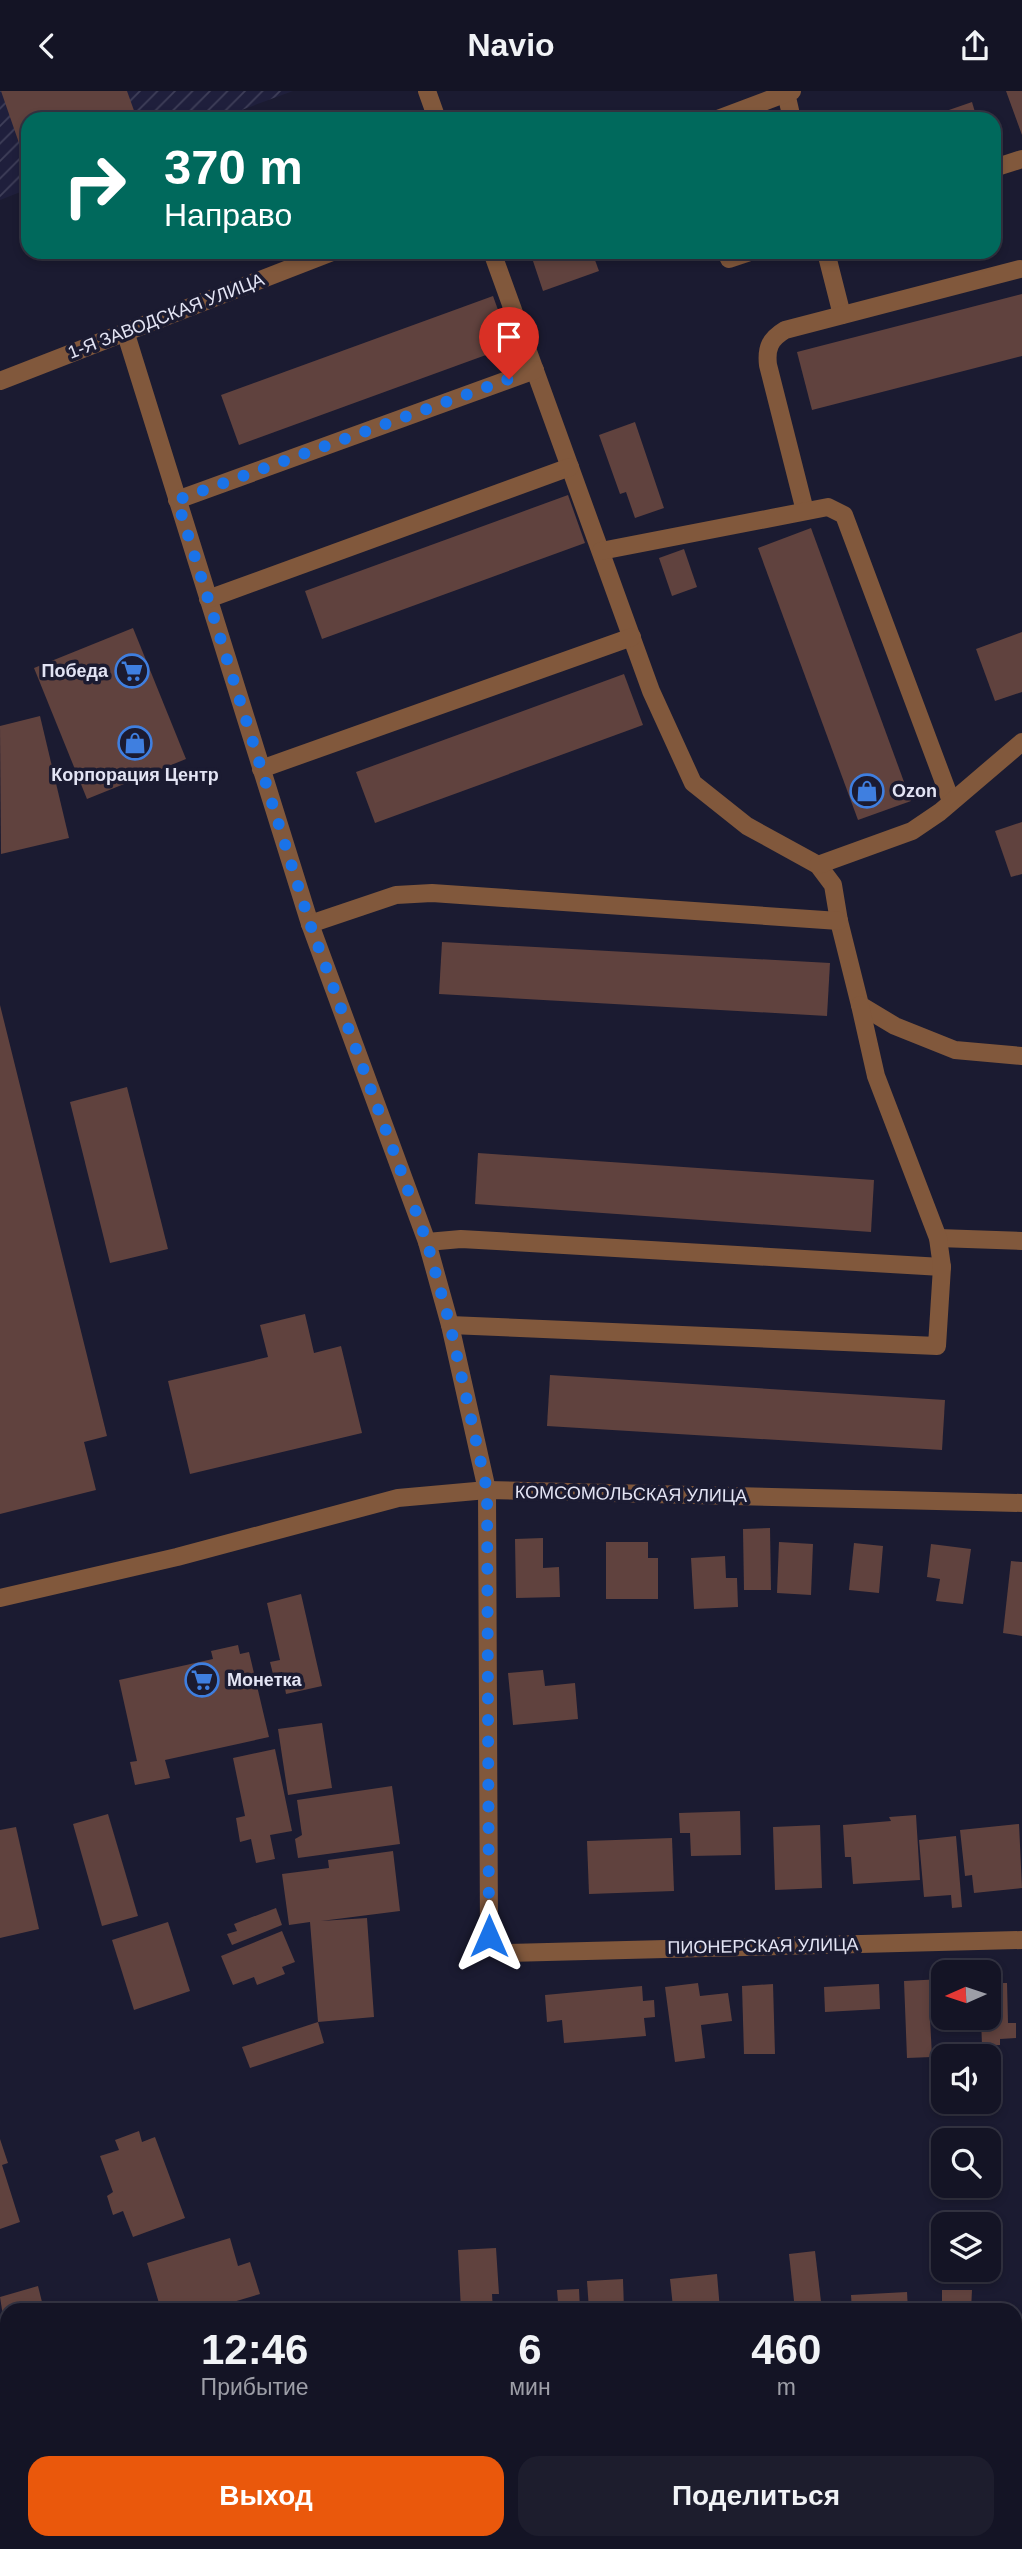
<!DOCTYPE html>
<html lang="ru">
<meta charset="utf-8">
<style>
:root{--surface:#141425;--page:#1d1d2d;--text:#f1f3f6;--muted:#9d9ea7;--line:#333342;--accent:#ea580c}
body{margin:0;font-family:Helvetica,sans-serif;background:var(--page);color:var(--text);height:100vh;display:flex;flex-direction:column;font-size:26px;white-space:nowrap}
*{box-sizing:border-box;margin:0}
p{font-size:23px;color:var(--muted)}
.icon{flex:none;width:38px;height:38px;fill:none;stroke:currentColor;stroke-width:2;stroke-linecap:round;stroke-linejoin:round}
.map{position:relative;flex:1;overflow:hidden}
.panel{position:absolute;left:0px;top:2212px;width:1022px;height:247px;display:flex;flex-direction:column;background:var(--surface);border-radius:21px 21px 0 0;box-shadow:0 4px 10px #0003,0 0 0 2px var(--line)}
.panel>*{flex:none}
.hud{position:absolute;left:21px;top:21px;width:980px;height:147px;border-radius:21px;box-shadow:0 4px 10px #0003,0 0 0 2px var(--line);background:#00695c;color:#fff;overflow:hidden}
.needle{width:46px;rotate:267deg}
.tools{position:absolute;left:931px;top:1869px;display:grid;gap:14px}
.tools a{display:grid;place-items:center;width:70px;height:70px;border-radius:14px;background:var(--surface);box-shadow:0 4px 10px #0003,0 0 0 2px var(--line);font-size:35px}
.pin{position:absolute;display:grid;place-items:center;width:60px;height:60px;color:#fff;margin:-72px -30px;border-radius:50% 50% 50% 0;rotate:-45deg;box-shadow:0 0 7px #0007}
.pin .icon{rotate:45deg}
.me{position:absolute;width:77px;margin:-38px;rotate:0deg;stroke-linejoin:round;filter:drop-shadow(0 0 5px #0008)}
.turn{display:flex;align-items:center;gap:24px;height:147px;padding:0 28px;font-size:32px}
.turn .icon{width:91px;height:91px;stroke-width:2.5}
.turn b{display:block;font-size:49px;line-height:60px}
.eta{display:flex;justify-content:space-evenly;align-items:center;height:119px;text-align:center}
.eta b{font-size:42px;font-weight:700;line-height:49px}
.button{display:flex;gap:14px;margin-top:auto;padding:14px 28px}
.button a{flex:1;height:80px;border-radius:21px;background:var(--accent);color:#fff;font-size:28px;font-weight:700;line-height:80px;text-align:center}
.button a+a{background:var(--page);color:var(--text)}
header{display:flex;justify-content:space-between;align-items:center;height:91px;padding:0 28px;background:var(--surface);font-size:32px;font-weight:700}
.map>svg:first-child{display:block}
</style>
<header><svg class="icon" aria-label="back" viewBox="0 0 24 24"><path d="M15 5l-7 7 7 7"/></svg>Navio<svg class="icon" aria-label="share" viewBox="0 0 24 24"><path d="M12 15V3M7 8l5-5 5 5M5 13v7h14v-7"/></svg></header>
<div class="map">
<svg width="1022" height="2458" viewBox="0 0 1022 2458">
<defs>
<pattern id="industrial-furrows" width="10" height="10" patternUnits="userSpaceOnUse" patternTransform="scale(1.75)"><rect width="10" height="10" fill="#1f1f3c"/><path d="M-1 1l2-2M0 10L10 0M9 11l2-2" fill="none" stroke="#3f3f59"/></pattern>
</defs>
<rect width="100%" height="100%" fill="#1b1b31"/>
<path fill="url(#industrial-furrows)" d="M0,0H293L217,28H28V98L0,109Z"/>
<g fill="#60423e">
<path d="M1,0H127L137,28H28V78Z"/>
<path d="M1006,0H1022V44Z"/>
<path d="M972,11L977,28H923Z"/>
<path d="M530,161H592L599,180L543,200Z"/>
<path d="M1022,203V265L812,319L797,261Z"/>
<path d="M493,205L511,255L239,354L221,304Z"/>
<path d="M635,331L664,417L635,427L626,401L620,403L599,344Z"/>
<path d="M568,404L585,452L322,548L305,500Z"/>
<path d="M811,437L911,710L858,729L758,457Z"/>
<path d="M684,458L697,496L672,505L659,467Z"/>
<path d="M133,537L186,668L87,708L34,577Z"/>
<path d="M1022,541V601L995,610L976,558Z"/>
<path d="M624,583L643,634L375,732L356,681Z"/>
<path d="M40,625L69,747L1,763L0,635Z"/>
<path d="M1022,731V783L1011,786L995,740Z"/>
<path d="M442,851L830,872L827,925L439,903Z"/>
<path d="M0,914L107,1345L84,1351L96,1399L0,1423Z"/>
<path d="M127,996L168,1158L110,1172L70,1011Z"/>
<path d="M478,1062L874,1089L871,1141L475,1113Z"/>
<path d="M305,1223L314,1262L341,1255L362,1342L190,1383L168,1290L268,1266L260,1234Z"/>
<path d="M550,1284L945,1309L942,1359L547,1335Z"/>
<path d="M770,1437L771,1499H744L743,1438Z"/>
<path d="M543,1447V1477L559,1476L560,1506L516,1507L515,1448Z"/>
<path d="M606,1451H648V1467H658V1508H606Z"/>
<path d="M779,1451L813,1453L811,1504L777,1502Z"/>
<path d="M854,1452L883,1455L879,1502L849,1499Z"/>
<path d="M931,1453L971,1458L963,1513L936,1510L940,1488L927,1486Z"/>
<path d="M725,1465L726,1487H737L738,1516L694,1518L691,1467Z"/>
<path d="M1011,1470L1022,1471V1545L1003,1542Z"/>
<path d="M301,1503L322,1595L286,1603L282,1581L273,1583L270,1571L280,1569L267,1512Z"/>
<path d="M238,1554L240,1563L249,1561L269,1646L165,1669L170,1687L135,1694L130,1671L137,1670L119,1589L213,1568L211,1560Z"/>
<path d="M543,1579L545,1595L575,1592L578,1628L513,1634L508,1582Z"/>
<path d="M322,1632L332,1697L288,1704L278,1638Z"/>
<path d="M275,1658L292,1740L270,1744L275,1768L256,1772L251,1748L240,1751L236,1727L245,1725L233,1667Z"/>
<path d="M392,1695L400,1753L298,1767L295,1748L302,1744L297,1709Z"/>
<path d="M740,1720L741,1764L691,1765L690,1742H680L679,1722Z"/>
<path d="M108,1723L138,1825L102,1835L73,1733Z"/>
<path d="M916,1724L920,1789L853,1793L851,1766H845L843,1734L891,1730L889,1726Z"/>
<path d="M1019,1733L1022,1797L974,1802L972,1784L965,1785L960,1739Z"/>
<path d="M820,1734L822,1797L775,1799L773,1736Z"/>
<path d="M16,1736L39,1838L0,1847V1739Z"/>
<path d="M956,1745L962,1816L952,1817L951,1804L924,1806L919,1749Z"/>
<path d="M672,1747L674,1800L589,1803L587,1750Z"/>
<path d="M393,1760L400,1820L321,1830L367,1827L374,1926L318,1931L310,1831L289,1834L282,1783L329,1777L328,1769Z"/>
<path d="M276,1817L282,1834L232,1854L227,1843L237,1840L234,1833Z"/>
<path d="M168,1831L190,1900L134,1919L112,1849Z"/>
<path d="M282,1840L295,1871L282,1876L285,1883L257,1894L254,1886L233,1894L221,1865Z"/>
<path d="M943,1888V1927H930L932,1966L907,1967L904,1890Z"/>
<path d="M698,1892L700,1905L728,1902L732,1930L701,1934L705,1967L675,1971L665,1896Z"/>
<path d="M989,1892H1007L1008,1932H1016V1947L1000,1948V1954L982,1955L981,1927H989Z"/>
<path d="M773,1893L775,1963H744L742,1895Z"/>
<path d="M879,1893L880,1918L825,1921L824,1896Z"/>
<path d="M642,1895L643,1910L654,1909L655,1926L644,1927L646,1945L564,1952L562,1929L547,1931L545,1904Z"/>
<path d="M318,1931L324,1952L250,1977L242,1956Z"/>
<path d="M139,2040L142,2051L155,2046L185,2127L133,2146L123,2120L113,2124L107,2105L113,2101L100,2065L119,2059L115,2049Z"/>
<path d="M0,2048L8,2072L2,2074L20,2131L0,2138Z"/>
<path d="M230,2147L238,2175L250,2171L260,2203L206,2219H161L147,2172Z"/>
<path d="M496,2157L499,2203H492L493,2219H461L458,2159Z"/>
<path d="M815,2160L822,2219H795L789,2163Z"/>
<path d="M717,2183L720,2219H680V2215L673,2216L670,2188Z"/>
<path d="M623,2188L624,2219H589L587,2190Z"/>
<path d="M38,2195L44,2219H7L6,2260L0,2237V2227L3,2225L0,2206Z"/>
<path d="M579,2198L580,2219H546V2212H558L557,2199Z"/>
<path d="M942,2199H972L971,2219H942Z"/>
<path d="M907,2201L908,2219H852L851,2204Z"/>
<path d="M1015,2384H1022V2458H999V2452H1015Z"/>
<path d="M457,2452H498L499,2458H458Z"/>
<rect x="597" y="2452" width="20" height="6"/>
<path d="M682,2452H708L709,2458H683Z"/>
<path d="M756,2452H795L796,2458H757Z"/>
</g>
<g fill="none" stroke-linecap="round" stroke-linejoin="round">
<g stroke="#81583c" stroke-width="18">
<path d="M427,0L437,28"/>
<path d="M786,2L792,28"/>
<path d="M718,28L792,0"/>
<path d="M994,77L1022,68"/>
<path d="M492,161L651,600L693,692L747,735L818,774L833,794L839,830L860,914L895,935L955,959L1022,965"/>
<path d="M826,161L842,224"/>
<path d="M729,168L750,161"/>
<path d="M125,240L310,833L427,1151L450,1234L487,1399L489,1845L504,1862L1022,1849"/>
<path d="M0,290L332,161"/>
<path d="M177,409L535,279"/>
<path d="M805,420L768,274C766,257 770,248 785,239L1020,178"/>
<path d="M601,460L828,416L844,424L951,710"/>
<path d="M208,508L570,376"/>
<path d="M261,678L632,546"/>
<path d="M818,774L912,740L940,721L1022,651"/>
<path d="M310,833L396,804L432,802L839,830"/>
<path d="M938,1147L1022,1150"/>
<path d="M427,1151L461,1148L942,1176"/>
<path d="M450,1234L937,1255L942,1176L938,1147L876,985L860,914"/>
<path d="M0,1507L177,1466L398,1407L487,1399L1022,1412"/>
<path d="M1015,2294H1022"/>
<path d="M0,2329L7,2347"/>
<path d="M47,2452L49,2458"/>
</g>
</g>
<g fill="none" stroke-linecap="round" stroke-linejoin="round">
<path stroke="#1a73e8" stroke-width="12" stroke-dasharray="0 21.6" d="M489,1845L487,1399L450,1234L427,1151L310,833L177,409L509,288"/>
</g>
<defs>
<symbol id="supermarket-ring" viewBox="-11 -11 22 22"><circle r="9.5" fill="#1b1b31" stroke="#3f7fe0" stroke-width="1.5"/><path d="M-6-5.5h2.5l.6 2H6L4.5 2H-2.5L-4.4-4H-6ZM-1.5 3.2a1.3 1.3 0 1 0 .1 0ZM3 3.2a1.3 1.3 0 1 0 .1 0Z" fill="#3f7fe0"/></symbol>
<symbol id="shop-ring" viewBox="-11 -11 22 22"><circle r="9.5" fill="#1b1b31" stroke="#3f7fe0" stroke-width="1.5"/><path d="M-5-2.5h2.3a2.7 3.5 0 0 1 5.4 0H5L5.5 6h-11ZM-1.5-2.5h3a1.5 2.3 0 0 0-3 0Z" fill="#3f7fe0"/></symbol>
</defs>
<g fill-rule="evenodd">
<use href="#supermarket-ring" x="113" y="561" width="38" height="38"/>
<use href="#shop-ring" x="116" y="633" width="38" height="38"/>
<use href="#shop-ring" x="848" y="681" width="38" height="38"/>
<use href="#supermarket-ring" x="183" y="1570" width="38" height="38"/>
</g>
<g text-anchor="middle" dominant-baseline="central" stroke-width="7" stroke-linejoin="round" paint-order="stroke">
<g font-size="18" fill="#e3e4f4" stroke="#1b1b31">
<text transform="translate(166 225) rotate(-21)">1-Я ЗАВОДСКАЯ УЛИЦА</text>
<text transform="translate(631 1403) rotate(1)">КОМСОМОЛЬСКАЯ УЛИЦА</text>
<text transform="translate(763 1855) rotate(-1)">ПИОНЕРСКАЯ УЛИЦА</text>
</g>
<g font-size="18" font-weight="bold" fill="#e3e4f4" stroke="#1b1b31" text-anchor="start">
<text x="108" y="580" text-anchor="end">Победа</text>
<text x="135" y="684" text-anchor="middle">Корпорация Центр</text>
<text x="892" y="700">Ozon</text>
<text x="227" y="1589">Монетка</text>
</g>
</g>
</svg>
<div class="tools">
<a><svg class="needle" viewBox="-14 -14 28 28"><path d="M0-13l5 13h-10z" fill="#e53935"/><path d="M0 13l5-13h-10z" fill="#9d9ea7"/></svg></a>
<a><svg class="icon" aria-label="sound" viewBox="0 0 24 24"><path d="M4 9h4l5-4v14l-5-4H4zM17 9q2 3 0 6"/></svg></a>
<a><svg class="icon" aria-label="search" viewBox="0 0 24 24"><circle cx="10" cy="10" r="6"/><path d="M15 15l6 6"/></svg></a>
<a><svg class="icon" aria-label="layers" viewBox="0 0 24 24"><path d="M12 4l9 5-9 5-9-5zM3 14l9 5 9-5"/></svg></a>
</div>
<div class="pin" style="left:509px;top:288px;background:#d93025"><svg class="icon" aria-label="arrive" viewBox="0 0 24 24"><path d="M6 21V4h12l-3 4 3 4H6"/></svg></div>
<svg class="me" style="left:489px;top:1845px" viewBox="-20 -20 40 40"><path d="M0-17L14 15 0 8-14 15z" fill="#1a73e8" stroke="#fff" stroke-width="4"/></svg>
<div class="hud">
<div class="turn"><svg class="icon" aria-label="right" viewBox="0 0 24 24"><path d="M7 20v-9h11M14 6l5 5-5 5"/></svg><div><b>370 m</b>Направо</div></div>
</div>
<section class="panel">
<div class="eta">
<div><b>12:46</b><p>Прибытие</p></div>
<div><b>6</b><p>мин</p></div>
<div><b>460</b><p>m</p></div>
</div>
<div class="button"><a>Выход</a><a>Поделиться</a></div>
</section>
</div>
